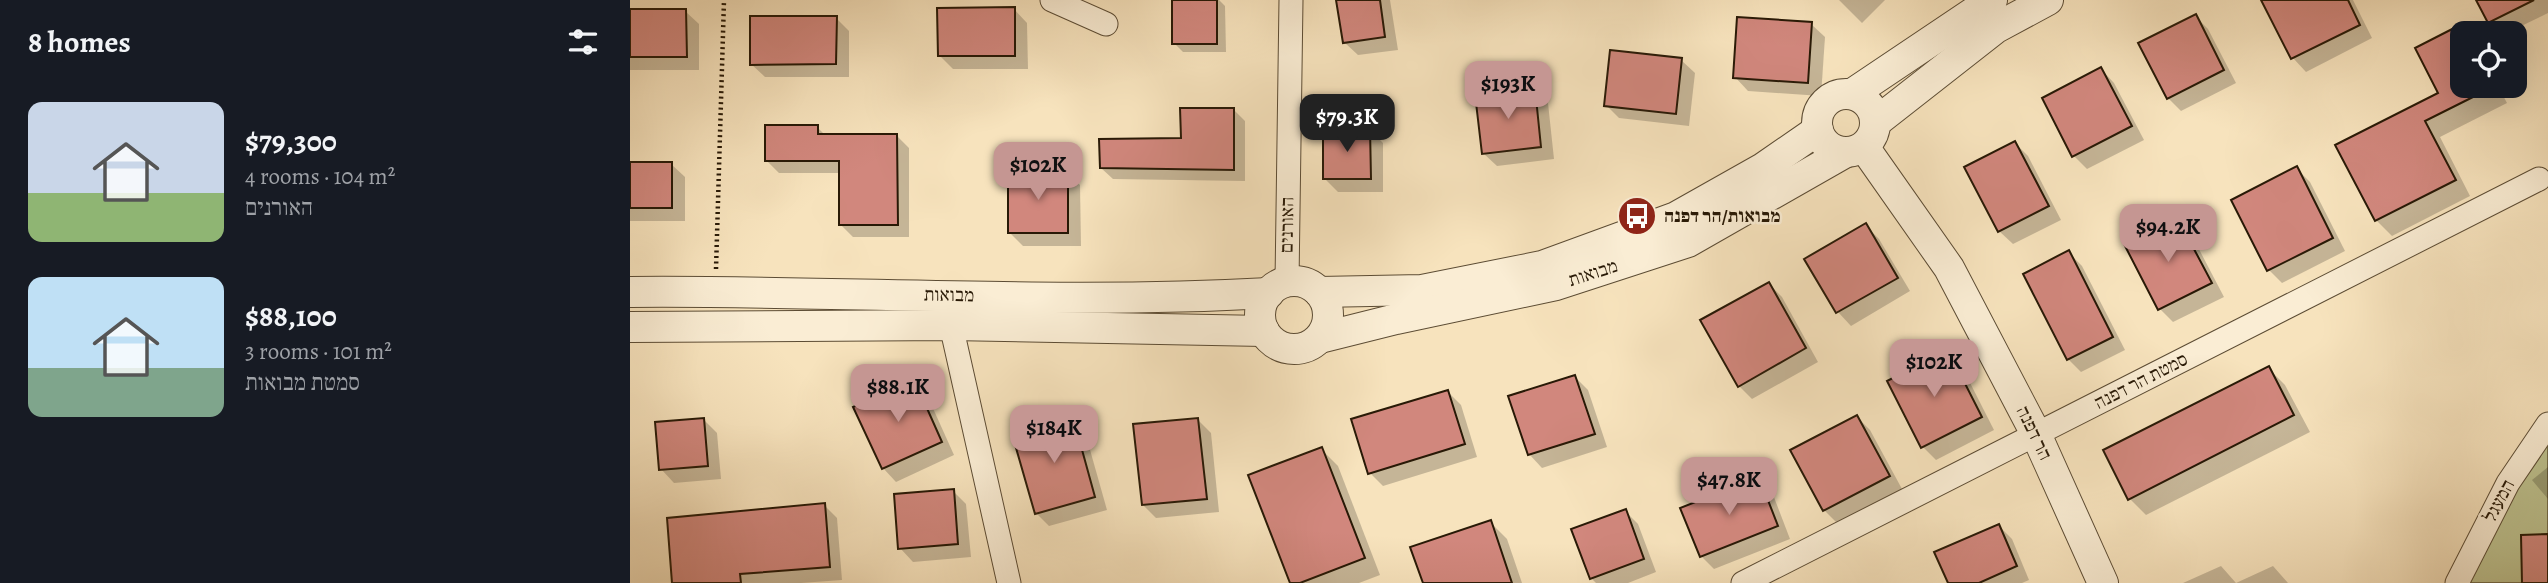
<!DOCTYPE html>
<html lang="en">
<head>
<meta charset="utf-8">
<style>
	body { margin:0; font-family:Alegreya,"Frank Ruhl Libre",serif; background:#20242c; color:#f1f3f6; height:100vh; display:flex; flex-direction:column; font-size:26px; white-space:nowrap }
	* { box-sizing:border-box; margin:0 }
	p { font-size:23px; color:#9ea1a6 }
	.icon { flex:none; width:38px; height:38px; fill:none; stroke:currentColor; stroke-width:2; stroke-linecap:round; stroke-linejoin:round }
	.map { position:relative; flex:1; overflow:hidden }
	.drawer { display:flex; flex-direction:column; background:#171b24; width:630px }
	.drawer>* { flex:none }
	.buttons { position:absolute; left:1820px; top:21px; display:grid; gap:14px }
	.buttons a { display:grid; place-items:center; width:77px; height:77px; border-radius:14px; background:#171b24; box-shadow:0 7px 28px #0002; font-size:35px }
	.price { position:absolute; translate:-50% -60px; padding:0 16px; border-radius:14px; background:#c59692; color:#111; font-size:23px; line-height:46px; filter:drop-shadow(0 2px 4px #0008) }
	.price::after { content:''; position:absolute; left:50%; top:42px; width:21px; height:16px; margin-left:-10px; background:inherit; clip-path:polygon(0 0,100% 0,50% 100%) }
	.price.selected { background:#222; color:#fff }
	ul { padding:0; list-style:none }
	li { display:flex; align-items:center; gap:21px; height:175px; padding:0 28px }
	li span { display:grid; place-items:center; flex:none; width:196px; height:140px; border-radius:14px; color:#555 }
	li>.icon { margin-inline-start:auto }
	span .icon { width:84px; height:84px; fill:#fffc; stroke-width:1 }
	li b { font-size:30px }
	h2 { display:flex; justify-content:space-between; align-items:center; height:84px; padding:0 28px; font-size:30px }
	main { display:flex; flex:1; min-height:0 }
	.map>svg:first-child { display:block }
</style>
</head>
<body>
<main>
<section class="drawer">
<h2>8 homes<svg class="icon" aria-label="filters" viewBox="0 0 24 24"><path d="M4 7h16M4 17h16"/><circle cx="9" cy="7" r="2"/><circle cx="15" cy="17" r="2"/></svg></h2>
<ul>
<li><span style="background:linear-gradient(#c9d6e8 65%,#8fb573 0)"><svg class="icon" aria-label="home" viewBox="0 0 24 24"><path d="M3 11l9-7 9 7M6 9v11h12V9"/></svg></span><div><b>$79,300</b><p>4 rooms · 104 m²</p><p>האורנים</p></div></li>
<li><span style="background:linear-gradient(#bfe0f5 65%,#7fa58c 0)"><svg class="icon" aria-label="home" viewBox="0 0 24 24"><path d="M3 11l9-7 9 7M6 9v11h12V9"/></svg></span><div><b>$88,100</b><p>3 rooms · 101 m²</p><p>סמטת מבואות</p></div></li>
</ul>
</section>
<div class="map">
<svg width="1918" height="583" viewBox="0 0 1918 583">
	<rect width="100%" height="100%" fill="#f7e3bd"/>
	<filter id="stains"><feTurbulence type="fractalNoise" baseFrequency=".00286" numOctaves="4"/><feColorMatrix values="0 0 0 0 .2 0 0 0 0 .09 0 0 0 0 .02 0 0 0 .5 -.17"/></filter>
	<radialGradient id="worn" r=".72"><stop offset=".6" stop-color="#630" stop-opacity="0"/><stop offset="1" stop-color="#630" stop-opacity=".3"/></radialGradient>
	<path fill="#bec390" stroke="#736e4b" stroke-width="2" d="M1918,424V583H1827Z"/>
	<g fill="#0003">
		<path d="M543,0H589L595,6L596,52H553L544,43Z"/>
		<path d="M708,0H760L768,50L728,55L714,42Z"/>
		<path d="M1209,0H1255L1232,23Z"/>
		<path d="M1633,0H1723L1742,38L1676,72L1663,58Z"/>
		<path d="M1848,0H1918V13L1877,33H1871L1860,22Z"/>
		<path d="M384,9L397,23L398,69H323L309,55Z"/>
		<path d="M0,11H55L69,24V70H0Z"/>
		<path d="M1565,16L1578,29L1606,83L1551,111L1538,98Z"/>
		<path d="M206,18L219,31V77H135L121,64Z"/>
		<path d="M1181,24L1195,37L1191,96L1118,91L1105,77Z"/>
		<path d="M1830,27L1836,33H1832V86H1868L1877,103L1810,137L1840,196L1762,236L1746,220L1708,146L1810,94Z"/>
		<path d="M1051,60L1065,73L1059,126L989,118L976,105Z"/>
		<path d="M1471,69L1484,83L1514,140L1457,169L1444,156Z"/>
		<path d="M904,90L918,103L924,159L867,166L853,153Z"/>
		<path d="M603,109L615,121V181L483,179L471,168L552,140Z"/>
		<path d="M187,127L196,136H267L279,148V237H223L211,225V173H149L137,161Z"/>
		<path d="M740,130L753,143V192H708L695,179Z"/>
		<path d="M1385,143L1398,156L1431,220L1383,244L1369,231Z"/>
		<path d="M0,164H41L55,177V221H0Z"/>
		<path d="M1667,169L1680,182L1715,251L1652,283L1639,270Z"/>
		<path d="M437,172L450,185L451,246H393L380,233Z"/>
		<path d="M1547,219L1560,232L1594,297L1543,322L1530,309Z"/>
		<path d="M1235,225L1249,239L1280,291L1221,326L1208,312L1177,260Z"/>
		<path d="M1439,253L1452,266L1495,350L1451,372L1438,359Z"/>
		<path d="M1139,284L1152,297L1188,362L1122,399L1109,386Z"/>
		<path d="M1318,352L1331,365L1364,430L1306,460L1293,447Z"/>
		<path d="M1638,368L1655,385L1680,432L1516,515L1500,499Z"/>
		<path d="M945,377L958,390L977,447L912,468L899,454Z"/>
		<path d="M283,381L297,395L324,455L266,482L253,468Z"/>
		<path d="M818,392L831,405L847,457L753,486L740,473Z"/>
		<path d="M1227,417L1240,430L1272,489L1208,524L1194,510L1163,451Z"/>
		<path d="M442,419L455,432L477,510L419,526L406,513Z"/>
		<path d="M74,420L87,433L91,479L44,483L31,469Z"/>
		<path d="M568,420L581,433L589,512L526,518L513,505Z"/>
		<path d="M691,449L708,466L750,575L729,583H662Z"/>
		<path d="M1918,467V499L1902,480Z"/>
		<path d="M1129,479L1142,492L1160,539L1084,569L1071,556Z"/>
		<path d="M323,491L336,504L341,557L283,562L270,548Z"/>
		<path d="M194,505L207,518L212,580L171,583H44Z"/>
		<path d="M995,511L1008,524L1026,572L998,583H966L961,578Z"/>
		<path d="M860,522L877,539L892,583H795Z"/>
		<path d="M1369,526L1382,539L1399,580L1392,583H1320Z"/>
		<path d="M1591,566L1606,583L1643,566L1658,583H1553Z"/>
	</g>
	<g fill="#d1877d" stroke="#281906" stroke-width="2">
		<rect x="542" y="0" width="45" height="44"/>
		<path d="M706,0H750L755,37L713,43Z"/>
		<path d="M1631,0H1718L1730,25L1661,59Z"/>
		<path d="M1846,0H1904L1858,23Z"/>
		<path d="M385,7V56H308L307,8Z"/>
		<path d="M0,9H56L57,57H0Z"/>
		<path d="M1566,14L1594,70L1537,99L1508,43Z"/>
		<path d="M120,16H207L206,64L120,65Z"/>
		<path d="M1107,17L1182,22L1178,83L1103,78Z"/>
		<path d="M1832,24V86H1865L1795,121L1826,180L1745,221L1705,145L1808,93L1785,48Z"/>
		<path d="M980,50L1052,58L1046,114L974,106Z"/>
		<path d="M1471,67L1502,126L1442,157L1412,98Z"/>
		<path d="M905,88L911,147L852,154L845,94Z"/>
		<path d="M550,108H604V170L470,168L469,139L551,138Z"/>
		<path d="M135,125H188V134H267L268,225H209V161H135Z"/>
		<path d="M693,128H740L741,179H693Z"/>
		<path d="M1385,141L1419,206L1368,232L1334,167Z"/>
		<rect x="0" y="162" width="42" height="46"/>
		<path d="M1667,166L1703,238L1637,271L1601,200Z"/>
		<rect x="378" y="170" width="60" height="63"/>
		<path d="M1547,217L1582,283L1528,310L1494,244Z"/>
		<path d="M1236,223L1268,278L1206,313L1174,259Z"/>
		<path d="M1439,250L1483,337L1437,360L1393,274Z"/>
		<path d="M1139,282L1176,348L1108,387L1070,320Z"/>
		<path d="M1318,350L1352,417L1291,448L1257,381Z"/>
		<path d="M1639,366L1664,415L1498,500L1473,450Z"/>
		<path d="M945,375L965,434L898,455L878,396Z"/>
		<path d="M284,379L312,442L252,469L223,407Z"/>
		<path d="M818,390L835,444L738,474L721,419Z"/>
		<path d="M1227,415L1260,476L1193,511L1160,450Z"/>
		<path d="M443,417L465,497L405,514L382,434Z"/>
		<path d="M74,418L78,466L29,470L25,422Z"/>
		<path d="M568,418L577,499L512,505L503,424Z"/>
		<path d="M692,447L735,558L670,583H660L618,475Z"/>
		<path d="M1129,477L1148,526L1070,557L1050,508Z"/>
		<path d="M324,489L328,544L268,549L264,494Z"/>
		<path d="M195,503L200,567L110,574L111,583H42L37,518Z"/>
		<path d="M996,509L1014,559L960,579L941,529Z"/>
		<path d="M861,520L882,583H793L780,547Z"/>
		<path d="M1369,524L1387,566L1349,583H1318L1304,552Z"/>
		<path d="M1918,534V583H1892L1891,535Z"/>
	</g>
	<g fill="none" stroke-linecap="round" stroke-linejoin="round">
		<defs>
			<g id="minor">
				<path d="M422,0L476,24"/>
				<path d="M657,282L661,0"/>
				<path d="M321,325L379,583"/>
				<path d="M1113,583L1909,179"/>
				<path d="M1827,583L1878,483L1918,424"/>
			</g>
			<g id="tertiary">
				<circle cx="1216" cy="123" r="29"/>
				<path d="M1222,94L1362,0"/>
				<path d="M1246,122L1366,28L1418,0"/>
				<path d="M1234,147L1319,268L1406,434L1473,583"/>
				<circle cx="664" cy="315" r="34"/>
				<path d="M0,292C213,290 426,305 639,293"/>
				<path d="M689,292L792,290L912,266L1046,217L1133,168L1188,130"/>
				<path d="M0,327L321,325L634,331"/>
				<path d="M690,338L766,319L926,285L1058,242L1216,152"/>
			</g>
		</defs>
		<use href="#minor" stroke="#5c4c34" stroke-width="25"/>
		<use href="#tertiary" stroke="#5c4c34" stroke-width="32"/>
		<path stroke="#281906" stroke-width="4.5" stroke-dasharray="2 3.5" stroke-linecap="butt" d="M86,269L94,0"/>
		<use href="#minor" stroke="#faedd4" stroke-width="23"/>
		<use href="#tertiary" stroke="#faedd4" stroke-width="30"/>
	</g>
	<defs>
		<symbol id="bus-disc" viewBox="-11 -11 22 22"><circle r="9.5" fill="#8f2418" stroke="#faedd4"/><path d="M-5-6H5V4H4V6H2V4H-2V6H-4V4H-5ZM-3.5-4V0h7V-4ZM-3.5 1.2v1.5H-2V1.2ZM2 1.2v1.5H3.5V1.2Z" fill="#fff"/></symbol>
	</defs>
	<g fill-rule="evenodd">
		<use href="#bus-disc" x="985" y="194" width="44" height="44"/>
	</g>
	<g text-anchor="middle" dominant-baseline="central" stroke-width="5" stroke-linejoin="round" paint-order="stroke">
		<g font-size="19" font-weight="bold" fill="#281906" stroke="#faedd4" text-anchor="start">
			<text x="1034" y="216">מבואות/הר דפנה</text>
		</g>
		<g font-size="19" fill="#281906" stroke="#faedd4">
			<text transform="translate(657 225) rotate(-89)">האורנים</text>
			<text transform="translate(963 273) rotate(-18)">מבואות</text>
			<text transform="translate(319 295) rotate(1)">מבואות</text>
			<text transform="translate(1511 381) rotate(-27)">סמטת הר דפנה</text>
			<text transform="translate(1404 433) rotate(64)">הר דפנה</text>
			<text transform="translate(1869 501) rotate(-62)">המעגל</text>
		</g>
	</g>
	<rect width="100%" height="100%" filter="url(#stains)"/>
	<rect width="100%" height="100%" fill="url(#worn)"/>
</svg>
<div class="buttons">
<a><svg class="icon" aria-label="locate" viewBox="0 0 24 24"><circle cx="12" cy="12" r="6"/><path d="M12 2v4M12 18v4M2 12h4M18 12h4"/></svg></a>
</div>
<b class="price" style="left:878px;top:121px">$193K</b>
<b class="price selected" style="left:717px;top:154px">$79.3K</b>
<b class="price" style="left:408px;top:202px">$102K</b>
<b class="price" style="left:1538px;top:264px">$94.2K</b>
<b class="price" style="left:1304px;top:399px">$102K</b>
<b class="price" style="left:268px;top:424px">$88.1K</b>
<b class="price" style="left:424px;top:465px">$184K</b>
<b class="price" style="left:1099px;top:517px">$47.8K</b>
</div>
</main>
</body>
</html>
